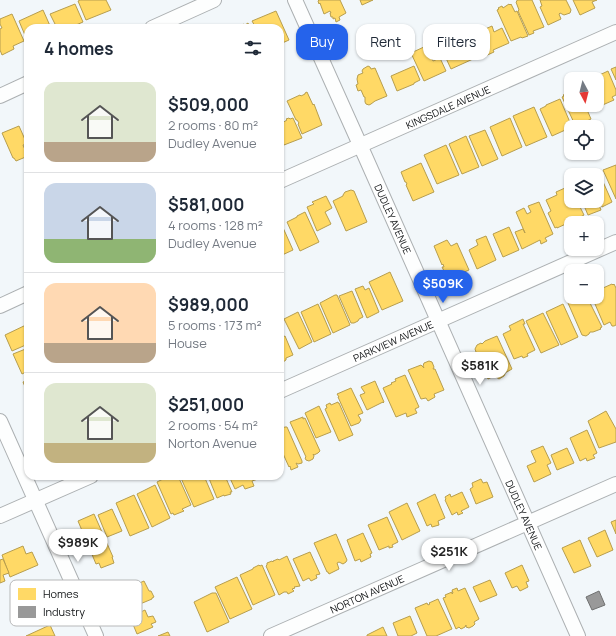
<!DOCTYPE html>
<html lang="en">
<head>
<meta charset="utf-8">
<style>
	body { margin:0; font-family:Manrope,sans-serif; background:#f6f6f7; color:#1f2937; height:100vh; display:flex; flex-direction:column; font-size:15px; white-space:nowrap }
	* { box-sizing:border-box; margin:0 }
	p { font-size:13px; color:#747a83 }
	.icon { flex:none; width:22px; height:22px; fill:none; stroke:currentColor; stroke-width:2; stroke-linecap:round; stroke-linejoin:round }
	.map { position:relative; flex:1; overflow:hidden }
	.sheet { position:absolute; left:24px; top:24px; width:260px; height:456px; display:flex; flex-direction:column; background:#fff; border-radius:12px; box-shadow:0 1px 3px #0004 }
	.sheet>* { flex:none }
	.guide { position:absolute; left:296px; top:24px; width:260px; height:36px; display:flex; gap:8px }
	.needle { width:26px; rotate:173deg }
	.fabs { position:absolute; left:564px; top:72px; display:grid; gap:8px }
	.fabs a { display:grid; place-items:center; width:40px; height:40px; border-radius:8px; background:#fff; box-shadow:0 1px 3px #0004; font-size:20px }
	.price { position:absolute; translate:-50% -34px; padding:0 9px; border-radius:14px; background:#fff; color:#222; font-size:13px; line-height:26px; filter:drop-shadow(0 1px 2px #0008) }
	.price::after { content:''; position:absolute; left:50%; top:24px; width:12px; height:9px; margin-left:-6px; background:inherit; clip-path:polygon(0 0,100% 0,50% 100%) }
	.price.on { background:#2563eb; color:#fff }
	ul { padding:0; list-style:none }
	li { display:flex; align-items:center; gap:12px; height:100px; padding:0 20px }
	li+li { border-top:1px solid #e0e1e3 }
	li span { display:grid; place-items:center; flex:none; width:112px; height:80px; border-radius:12px; color:#555 }
	li>.icon { margin-inline-start:auto }
	span .icon { width:48px; height:48px; fill:#fffc; stroke-width:1 }
	li b { font-size:17px }
	h2 { display:flex; justify-content:space-between; align-items:center; height:48px; padding:0 20px; font-size:17px }
	.pill { padding:0 14px; border-radius:12px; background:#fff; box-shadow:0 1px 3px #0004; font-size:14px; line-height:36px }
	.pill.on { background:#2563eb; color:#fff }
	.map>svg:first-child { display:block }
</style>
</head>
<body>
<div class="map">
<svg width="616" height="636" viewBox="0 0 616 636">
	<rect width="100%" height="100%" fill="#f2f7fa"/>
	<g fill="#ffd966" stroke="#b79e4e">
		<path d="M79,0H106L111,10L86,20L78,1H79Z"/>
		<path d="M319,0H340L346,13L339,17L340,20L336,22L335,18L333,19V17H331L330,13H331L330,11L324,14L320,3L319,4L318,1Z"/>
		<path d="M360,0H373L362,5Z"/>
		<path d="M517,0H532L544,27L533,31L534,33L529,35L518,11L519,10L516,2L517,1Z"/>
		<path d="M540,0H566L571,10L570,13L564,15L560,13L559,14L561,19L548,25L540,7L542,6Z"/>
		<path d="M573,0H597L592,2L595,8L580,15Z"/>
		<path d="M75,4L83,22L69,28H57L50,14Z"/>
		<path d="M509,4L510,5L511,4L515,12L517,11L528,36L522,38L521,37L511,41L497,10L499,9L498,8L502,6L503,8Z"/>
		<path d="M43,10L51,28H28V39L27,40L19,21Z"/>
		<path d="M276,11L289,40L280,44V28H256L252,21Z"/>
		<path d="M12,14L24,41L13,46L14,49L2,55L0,50V29L2,28L0,24V19Z"/>
		<path d="M248,23L250,28H237L244,24L245,25Z"/>
		<path d="M492,26L494,32L502,28L509,43L493,50L494,52L483,57L479,48L472,52L470,47L472,46L468,38L471,37L475,45L477,44L474,38L485,33L483,30Z"/>
		<path d="M454,34L460,48L467,46L473,59L451,69L438,41Z"/>
		<path d="M426,46L433,61L440,58L446,71L424,81L411,53Z"/>
		<path d="M368,66L370,67L371,69L375,68L387,96L375,101L371,104L369,105L366,104L365,102V97H364L361,90L358,91L356,85L358,84L357,79L358,75L363,73L362,71L363,69Z"/>
		<path d="M414,66L420,80L414,83V84L397,91L391,76Z"/>
		<path d="M616,67V80L611,69Z"/>
		<path d="M608,71L616,90V95L612,97L614,100L598,107L597,104V79H591Z"/>
		<path d="M307,92L313,105L314,104L322,125L302,134L298,124L299,123L297,120H296L287,101L300,95L301,96L305,94V93Z"/>
		<path d="M571,92V105H585L591,119L585,122L586,124L578,127L577,126L576,127L562,97L564,96L563,95Z"/>
		<path d="M560,99L572,127L552,136L540,109L546,106V105Z"/>
		<path d="M534,107L547,137L526,146L513,116Z"/>
		<path d="M289,118L290,119L293,118L302,138L284,145L280,137V122H281L282,123L287,120L286,119Z"/>
		<path d="M510,118L522,147L502,156L490,127Z"/>
		<path d="M19,126L27,144L23,145L26,152H28V156L16,161L14,158H13L2,133Z"/>
		<path d="M485,130L498,159L482,166L469,136Z"/>
		<path d="M466,136L479,167L462,174L449,144Z"/>
		<path d="M446,145L459,175L437,184L424,155Z"/>
		<path d="M421,163L434,192L413,201L406,185L407,184L406,182H405L401,172Z"/>
		<path d="M616,165V199L603,170Z"/>
		<path d="M600,175L612,202L602,207L601,204L599,205L601,210L588,215L582,201H597V176Z"/>
		<path d="M565,188L566,191L571,188V201H577L584,215L575,220L576,221L568,224V223L557,228V227L555,228L548,213L551,211L546,200L557,195L556,192Z"/>
		<path d="M351,190L354,191L367,222L346,231L333,201L343,196V195L345,192Z"/>
		<path d="M326,196L332,208L325,212L331,224L317,231L307,207L314,204L312,202Z"/>
		<path d="M539,202L553,234L545,238L547,241L541,244L540,240L522,249L515,232L523,229L525,233L516,212L524,208L527,214L531,212L528,206Z"/>
		<path d="M305,212L319,242L300,251L287,222L297,217V216Z"/>
		<path d="M280,221L293,250L280,256Z"/>
		<path d="M509,227L519,250L503,257L493,234Z"/>
		<path d="M486,236L496,260L477,269L469,250L478,245L476,240Z"/>
		<path d="M447,240L451,246L457,243L469,270L448,279L442,267H444L443,264L442,265L434,246Z"/>
		<path d="M390,272L403,301L382,310L369,282Z"/>
		<path d="M612,284L613,285L614,284L616,288V325L614,326H612L610,322L604,325L592,297H597V290L600,291L602,290L603,288Z"/>
		<path d="M363,286L365,290L369,288L379,312L367,318L355,289Z"/>
		<path d="M352,291L363,317L359,319L358,321L354,323H351L339,296Z"/>
		<path d="M335,295H337L350,325L333,333L320,303Z"/>
		<path d="M582,297H587L602,327L600,328L601,329L593,332H590L589,334L586,336L582,335L568,303Z"/>
		<path d="M318,304L331,334L314,342L301,312Z"/>
		<path d="M563,304L578,337L561,345L546,312Z"/>
		<path d="M298,312L312,342L299,349L284,319Z"/>
		<path d="M543,313L559,345L541,353L526,321Z"/>
		<path d="M523,319L525,324H523L535,350L527,354L528,356L523,358L522,356L514,359L503,334L511,330L509,326Z"/>
		<path d="M28,324V344L12,351L5,335Z"/>
		<path d="M285,336L293,355L286,358V360L283,362L280,361V338Z"/>
		<path d="M497,336L512,369L505,373V374L504,376L499,379L496,377V375L488,379L476,352L475,349L477,345L481,343L482,344L485,341Z"/>
		<path d="M28,348V371L22,374L13,354Z"/>
		<path d="M429,361L432,362L434,367L433,369H435L444,390L434,394L435,397L428,401L426,398L421,399L408,370L421,365L424,368L423,366L424,363Z"/>
		<path d="M405,375L419,407L415,409L417,413L407,417L406,413L396,417L383,388L392,384L391,383L396,381L395,379Z"/>
		<path d="M28,380V394L23,382Z"/>
		<path d="M375,381L384,402L383,403V402L367,410L360,395L365,393L361,387Z"/>
		<path d="M351,388L363,413L358,415L361,420L359,423L351,426L338,397H339L337,394Z"/>
		<path d="M338,402V403H339L353,435L339,441L325,409L327,408L326,405L330,403L331,405Z"/>
		<path d="M319,406L331,432L316,438L305,413Z"/>
		<path d="M606,411L616,429V442L599,448L588,421Z"/>
		<path d="M303,417V419L305,418L320,451L318,453L314,455L313,454L314,456L313,459L309,461L306,460L305,458L306,457L290,422Z"/>
		<path d="M285,427H287L302,461V463L298,464L296,463L298,467L291,470L290,466L289,467L280,447V429Z"/>
		<path d="M587,430L597,453L593,455L595,458L587,461L586,458L580,461L570,438Z"/>
		<path d="M543,446L551,463L547,465L551,474L534,482L527,466L536,462L531,451Z"/>
		<path d="M567,448L574,463L557,470L551,455Z"/>
		<path d="M169,476H178L191,505L182,509L184,511L174,515L173,513L171,514L157,482Z"/>
		<path d="M180,476H204L214,499L194,507Z"/>
		<path d="M208,476H225L232,492H230L231,494L224,496V495L217,498Z"/>
		<path d="M229,476H257L258,479L252,481L254,486L245,489L243,485L235,489Z"/>
		<path d="M481,479L483,483L487,482L493,497L476,504L470,489L473,487L472,483Z"/>
		<path d="M155,485L170,518L152,527L137,494Z"/>
		<path d="M462,492L469,507L461,511L463,513L458,515L457,512L452,515L445,500L446,499L445,497L450,494L451,497Z"/>
		<path d="M435,494L445,518L438,521L439,525L432,527L431,524L427,526L417,503Z"/>
		<path d="M134,495L149,528L130,536L116,503Z"/>
		<path d="M407,503L420,531L402,540L389,512Z"/>
		<path d="M112,509L122,531L107,537L98,515Z"/>
		<path d="M94,514L113,557H112L114,563L101,568L99,563L96,564L78,521Z"/>
		<path d="M387,517L398,542L392,545L393,547L389,548V546L379,550L368,525Z"/>
		<path d="M616,520V534L611,522Z"/>
		<path d="M605,530L613,550L597,557L588,538Z"/>
		<path d="M363,533L372,553L370,554L371,557L361,562L360,559L355,561L347,540Z"/>
		<path d="M336,534L347,560L346,562L343,564L339,562L337,563L339,569L329,574L328,572H327L314,543Z"/>
		<path d="M580,540L591,566L574,573L562,548Z"/>
		<path d="M23,546L26,554L32,552L38,565L10,577L2,555Z"/>
		<path d="M310,552L320,574L316,575L317,578L311,581L309,578L303,581L293,559Z"/>
		<path d="M287,556L300,586L294,587L295,588L292,589L294,591L288,594L287,592H284L279,595L266,566L267,565V563L272,561L273,562V561L278,559L279,560Z"/>
		<path d="M3,559L9,573L3,575L5,581L0,583V560Z"/>
		<path d="M259,565L260,566L262,565L275,595L253,605L240,575L253,569V568Z"/>
		<path d="M522,565L529,581L526,582L528,587L520,591L517,586L512,588L505,573Z"/>
		<path d="M237,577L252,609L230,619L215,587Z"/>
		<path d="M490,580L497,595L480,602L473,587Z"/>
		<path d="M144,581L149,591H151L154,597L152,598V599L140,604L141,607L129,612L123,600H121L118,594L121,592V591Z"/>
		<path d="M457,588L458,591L465,588L479,619L474,622L475,624L473,626L469,628L466,627V625L465,627L461,629L459,627L456,629L443,598L446,597L445,595L452,592V594L453,593L452,590Z"/>
		<path d="M212,593H216L229,622L207,632L194,602Z"/>
		<path d="M438,599L452,629L436,636H427L415,608L427,603L428,605L430,604L429,603Z"/>
		<path d="M145,610L148,617L153,616L156,622L151,624L153,627L137,634L130,617Z"/>
		<path d="M410,616L417,633L411,636H398L393,623Z"/>
		<path d="M50,625L55,636H26Z"/>
		<path d="M383,627L387,636H367V635Z"/>
		<path d="M168,632L170,636H158Z"/>
	</g>
	<path fill="#999" stroke="#707171" d="M599,591L605,605L592,610L586,597Z"/>
	<g fill="none" stroke-linecap="round" stroke-linejoin="round">
		<defs>
			<g id="minor">
				<path d="M295,0L365,156L578,636"/>
				<path d="M152,28L214,0"/>
				<path d="M0,96L28,83"/>
				<path d="M280,181L616,32"/>
				<path d="M0,306L28,293"/>
				<path d="M280,391L616,242"/>
				<path d="M0,421L96,636"/>
				<path d="M0,516L91,476"/>
				<path d="M271,636L616,484"/>
			</g>
		</defs>
		<use href="#minor" stroke="#acb0b2" stroke-width="16"/>
		<use href="#minor" stroke="#fdfefe" stroke-width="14"/>
	</g>
	<g text-anchor="middle" dominant-baseline="central" stroke-width="4" stroke-linejoin="round" paint-order="stroke">
		<g font-size="10" fill="#101315" stroke="#fff">
			<text transform="translate(448 107) rotate(-24)">KINGSDALE AVENUE</text>
			<text transform="translate(393 219) rotate(66)">DUDLEY AVENUE</text>
			<text transform="translate(393 341) rotate(-24)">PARKVIEW AVENUE</text>
			<text transform="translate(524 515) rotate(66)">DUDLEY AVENUE</text>
			<text transform="translate(367 594) rotate(-24)">NORTON AVENUE</text>
		</g>
	</g>
	<rect x="10" y="580" width="132" height="46" rx="6" fill="#fff" stroke="#b7b8b9" stroke-width="1"/>
	<rect x="18" y="588" width="18" height="12" fill="#ffd966"/>
	<rect x="18" y="606" width="18" height="12" fill="#999"/>
	<g font-size="11" fill="#101315">
		<text x="43" y="598">Homes</text>
		<text x="43" y="616">Industry</text>
	</g>
</svg>
<div class="fabs">
<a><svg class="needle" viewBox="-14 -14 28 28"><path d="M0-13l5 13h-10z" fill="#e53935"/><path d="M0 13l5-13h-10z" fill="#747a83"/></svg></a>
<a><svg class="icon" aria-label="locate" viewBox="0 0 24 24"><circle cx="12" cy="12" r="6"/><path d="M12 2v4M12 18v4M2 12h4M18 12h4"/></svg></a>
<a><svg class="icon" aria-label="layers" viewBox="0 0 24 24"><path d="M12 4l9 5-9 5-9-5zM3 14l9 5 9-5"/></svg></a>
<a>+</a>
<a>−</a>
</div>
<b class="price on" style="left:443px;top:304px">$509K</b>
<b class="price" style="left:480px;top:386px">$581K</b>
<b class="price" style="left:78px;top:563px">$989K</b>
<b class="price" style="left:449px;top:572px">$251K</b>
<div class="guide">
<a class="pill on">Buy</a>
<a class="pill">Rent</a>
<a class="pill">Filters</a>
</div>
<section class="sheet">
<h2>4 homes<svg class="icon" aria-label="filters" viewBox="0 0 24 24"><path d="M4 7h16M4 17h16"/><circle cx="9" cy="7" r="2"/><circle cx="15" cy="17" r="2"/></svg></h2>
<ul>
<li><span style="background:linear-gradient(#dfe7d0 75%,#b9a48a 0)"><svg class="icon" aria-label="home" viewBox="0 0 24 24"><path d="M3 11l9-7 9 7M6 9v11h12V9"/></svg></span><div><b>$509,000</b><p>2 rooms · 80 m²</p><p>Dudley Avenue</p></div></li>
<li><span style="background:linear-gradient(#c9d6e8 70%,#8fb573 0)"><svg class="icon" aria-label="home" viewBox="0 0 24 24"><path d="M3 11l9-7 9 7M6 9v11h12V9"/></svg></span><div><b>$581,000</b><p>4 rooms · 128 m²</p><p>Dudley Avenue</p></div></li>
<li><span style="background:linear-gradient(#ffd9b3 75%,#b9a48a 0)"><svg class="icon" aria-label="home" viewBox="0 0 24 24"><path d="M3 11l9-7 9 7M6 9v11h12V9"/></svg></span><div><b>$989,000</b><p>5 rooms · 173 m²</p><p>House</p></div></li>
<li><span style="background:linear-gradient(#dfe7d0 75%,#c2b280 0)"><svg class="icon" aria-label="home" viewBox="0 0 24 24"><path d="M3 11l9-7 9 7M6 9v11h12V9"/></svg></span><div><b>$251,000</b><p>2 rooms · 54 m²</p><p>Norton Avenue</p></div></li>
</ul>
</section>
</div>
</body>
</html>
